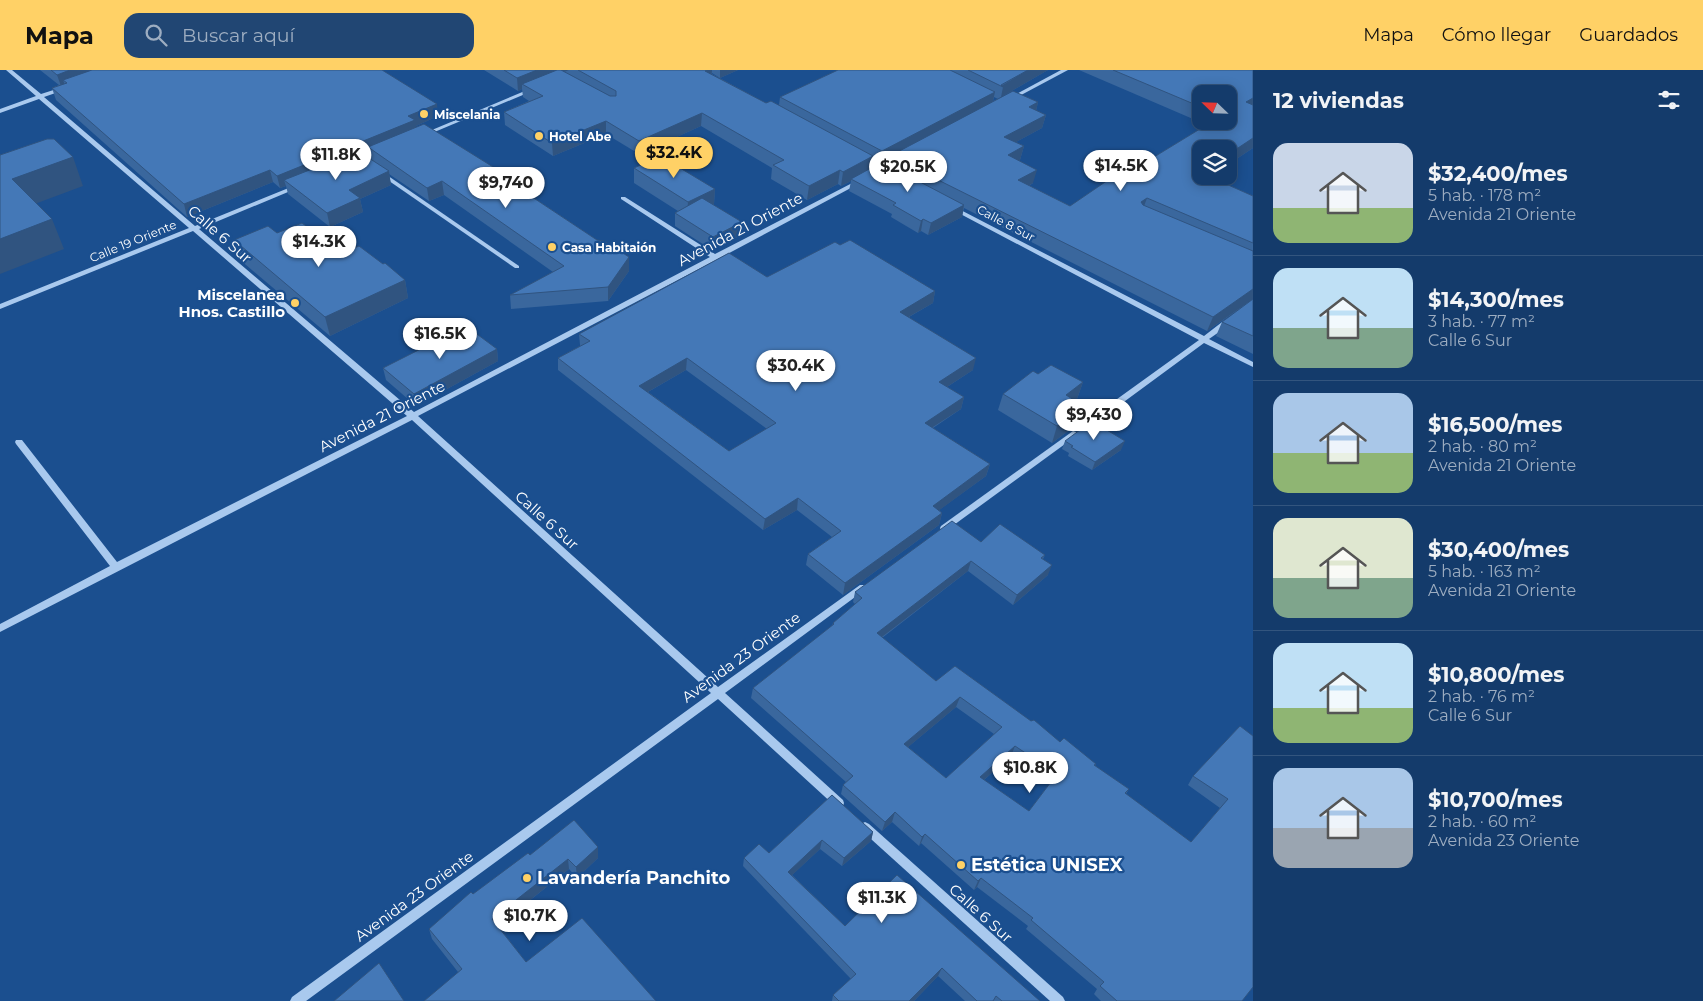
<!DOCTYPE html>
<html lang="es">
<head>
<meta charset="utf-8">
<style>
	body { margin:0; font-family:Montserrat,sans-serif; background:#214673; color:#f1f3f6; height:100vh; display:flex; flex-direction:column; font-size:19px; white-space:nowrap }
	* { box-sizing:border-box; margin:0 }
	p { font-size:16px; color:#9dadc1 }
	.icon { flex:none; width:28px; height:28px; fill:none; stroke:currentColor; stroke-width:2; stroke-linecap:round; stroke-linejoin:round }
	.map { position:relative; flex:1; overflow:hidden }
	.drawer { display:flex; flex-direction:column; background:#143b6b; width:450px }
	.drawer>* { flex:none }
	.needle { width:32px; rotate:293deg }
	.controls { position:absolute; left:1192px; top:15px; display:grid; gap:10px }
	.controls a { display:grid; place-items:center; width:45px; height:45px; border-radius:10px; background:#143b6b; box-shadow:0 2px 12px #0003,0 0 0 1px #33557e; font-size:25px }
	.price { position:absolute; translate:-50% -42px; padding:0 11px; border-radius:18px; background:#fff; color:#222; font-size:16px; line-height:32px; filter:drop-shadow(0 1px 2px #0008) }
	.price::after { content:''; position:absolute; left:50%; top:30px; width:15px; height:11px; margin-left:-8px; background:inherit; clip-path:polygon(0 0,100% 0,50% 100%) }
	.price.current { background:#ffd166; color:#111 }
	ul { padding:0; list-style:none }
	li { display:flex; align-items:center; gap:15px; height:125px; padding:0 20px }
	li+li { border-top:1px solid #33557e }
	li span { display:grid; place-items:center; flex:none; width:140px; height:100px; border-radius:15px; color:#555 }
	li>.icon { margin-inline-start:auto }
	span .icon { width:60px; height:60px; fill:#fffc; stroke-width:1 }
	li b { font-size:21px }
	h2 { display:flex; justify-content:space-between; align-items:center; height:60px; padding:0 20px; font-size:21px }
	header { display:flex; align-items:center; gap:30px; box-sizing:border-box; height:70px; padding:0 25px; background:#ffd166; color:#111 }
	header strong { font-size:24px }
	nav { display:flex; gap:28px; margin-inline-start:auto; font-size:18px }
	.search { width:350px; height:45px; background:#214673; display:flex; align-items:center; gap:12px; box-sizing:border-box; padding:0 18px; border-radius:15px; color:#9dadc1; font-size:19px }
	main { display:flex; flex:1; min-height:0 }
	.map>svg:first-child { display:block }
</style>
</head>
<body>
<header>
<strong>Mapa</strong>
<div class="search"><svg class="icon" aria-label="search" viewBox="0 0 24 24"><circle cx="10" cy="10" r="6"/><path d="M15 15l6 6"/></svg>Buscar aquí</div>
<nav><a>Mapa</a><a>Cómo llegar</a><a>Guardados</a></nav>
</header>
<main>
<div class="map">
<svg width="1253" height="931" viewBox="0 0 1253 931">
	<rect width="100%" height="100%" fill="#1b4f8f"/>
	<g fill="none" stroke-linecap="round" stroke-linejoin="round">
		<g fill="#a9c9ee" fill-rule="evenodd">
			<path d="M6,0H12L41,24L63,17H67V19L44,27L195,156L296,115H300V117L199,159L414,342L710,187L621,129V127H625L715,184L858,110H862V112L718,189L418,346L718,617L860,515H866L868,517L866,519L725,623L843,730L844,733L843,736L839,738L835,736L718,629L306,931H290L292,927L711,623L412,350L0,562V554L110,496L16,374L15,372L16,370H22L117,492L407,346L193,161L0,239V234L189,158L39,29L0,43V39L36,26Z"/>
			<path d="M1061,0H1068L1012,30L1007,29Z"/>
			<path d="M532,18L537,19L425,66L420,65Z"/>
			<path d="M381,101L519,196V198H515L379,104V102Z"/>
			<path d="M953,136L1204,266L1226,249H1232V253L1209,269L1253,292V297L1204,273L1087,359H1081L1080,357L1081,355L1199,270L951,139L950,138Z"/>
			<path d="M1073,361L1076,362L1077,364L1076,366L947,460H941L940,458L941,456Z"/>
			<path d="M865,752L869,754L1063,927L1065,931H1050L861,760L860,757L861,754Z"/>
		</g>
	</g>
	<g fill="#3a679d" fill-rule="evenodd">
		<path d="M40,0H382L438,46L416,56V57L506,105L507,110L597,170L629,187V201L608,231L511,239L510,225L553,202L444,125L429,131L389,104L391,115L360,129L363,142L330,157L288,124L286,116L280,118L273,112L187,147L56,30L52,18L59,15ZM368,82L370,88L363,84Z"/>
		<path d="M484,0H738L720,8L712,3V4L766,33L779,35L780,27L838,0H1048L1001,27L1038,32L1036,41L1046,45L1042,58L1016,72L1024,76L1020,90L1019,91L1033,113L1029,116L1070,136L1136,98L1207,55L1079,0H1253V78L1229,94V79H1201L1227,114H1226L1253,126V284L1216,266L1222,252L1247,234L1207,261L964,138L962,147L928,165L921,161L918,163L891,147L892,144L849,121L851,111L841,116L838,114L807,130L771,109L772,98L701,56L639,84L606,64L553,86L505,55L504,42L529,31L523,27L522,19L518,21ZM1201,24L1229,51H1201ZM994,27L998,29L993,31ZM890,90L889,96L884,93ZM873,91L878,94L871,98Z"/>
		<path d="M634,98L715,119L714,134L713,135L742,152L741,165L712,180L675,156V143L678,141L634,113Z"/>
		<path d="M277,163L342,183L383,194L405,210L408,228L330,266L239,189L234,170Z"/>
		<path d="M840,175L935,221L933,233L909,247L973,300L947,317L964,327L961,339L933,358L990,394L986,406L939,440L942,443L939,455L843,525L806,495L808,484L832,467L797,440L763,460L558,300V288L580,276V275L579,264L767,207ZM686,300L767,359L729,381L648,322Z"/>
		<path d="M497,279L498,291L416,336L386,310L383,298Z"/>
		<path d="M1038,304L1083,312L1077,329L1075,330L1085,337L1079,353L1052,373L998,340L1003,324Z"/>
		<path d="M1065,371L1121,380L1092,400L1068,386L1069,383L1062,379Z"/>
		<path d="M981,472L1045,485L1043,489L1048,505L1013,535L968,501L882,568L936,611L1060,672L1096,694L1095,696L1129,719L1126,724L1191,772L1220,738L1188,715L1193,706L1240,656L1242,931H1101L1094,924L1097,919L1026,859L1028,856L977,817L974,820L921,773L919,776L892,752L882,761L841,724L843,715L846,712L751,628L753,618L832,556L833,553L855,534L853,532L855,522ZM956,637L994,664L946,708L908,677ZM1011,686L1050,713L1029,741L984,710Z"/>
		<path d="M832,725L873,762L871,771L842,796L820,779L792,805L845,856L1040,931H965L938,906L914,931H832L833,925L851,909L743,796L744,788L769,783Z"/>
		<path d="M530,785L598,788L577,808L569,799L498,856L526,892L458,902L432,869L429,859L473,824Z"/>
	</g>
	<g fill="#305480">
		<path d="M70,0H108L63,10L65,15L61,16L57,5Z"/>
		<path d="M537,0H569L527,17L522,14V19L518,21L517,8Z"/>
		<path d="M707,0H712L711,11L705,1Z"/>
		<path d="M720,0H738L720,8Z"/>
		<path d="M1028,0H1048L1001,27L1003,17L1001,16Z"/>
		<path d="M995,22L992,35L890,86V90L880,95L882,81Z"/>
		<path d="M1253,28V38L1246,32Z"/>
		<path d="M1038,32L1035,46L1029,37Z"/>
		<path d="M437,34L438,46L416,56L417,62L368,77V82L290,114L284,110L286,116L280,118L277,106L408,46Z"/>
		<path d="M702,43L701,56L639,84V71Z"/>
		<path d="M1046,45L1042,58L1001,80L1004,67Z"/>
		<path d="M606,51V64L553,86L552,73Z"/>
		<path d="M1253,68V78L1229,94V84Z"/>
		<path d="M1024,76L1020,90L1005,99L1008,85Z"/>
		<path d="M873,86L871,100L851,109V111L841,116L843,102Z"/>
		<path d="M73,87L83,116L24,138L12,109Z"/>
		<path d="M270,100L273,112L187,147L184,134Z"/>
		<path d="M840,100L838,114L807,130L809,116Z"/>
		<path d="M1037,100L1033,113L1015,124L1018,110Z"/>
		<path d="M1232,100L1227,114L1212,124L1217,110L1223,106H1229V102Z"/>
		<path d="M389,101L391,115L360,129L363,142L330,157L327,143L349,120Z"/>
		<path d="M442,111L444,125L429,131L427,118Z"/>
		<path d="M715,119L714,134L687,147L688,132Z"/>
		<path d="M1147,128L1142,142L1141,132Z"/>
		<path d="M964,135L962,147L928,165L931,153Z"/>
		<path d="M52,149L64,179L0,204V169Z"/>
		<path d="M923,149L921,161L918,163L921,151Z"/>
		<path d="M742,152L741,165L712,180L713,167Z"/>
		<path d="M629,187V201L608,231V217Z"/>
		<path d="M405,210L408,228L330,266L325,247Z"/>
		<path d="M1253,219V229L1207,261L1213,247Z"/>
		<path d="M935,221L933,233L898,253L900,242Z"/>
		<path d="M497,279L498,291L416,336L414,324Z"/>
		<path d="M687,288L686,300L639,327V316Z"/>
		<path d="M976,288L973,300L936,324L939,312Z"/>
		<path d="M1083,312L1077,329L1061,341L1066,325Z"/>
		<path d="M964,327L961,339L922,364L925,353Z"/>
		<path d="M1085,337L1079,353L1052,373L1057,356Z"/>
		<path d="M1125,371L1121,380L1092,400L1095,392Z"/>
		<path d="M990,394L986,406L930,447L933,436Z"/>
		<path d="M798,428L797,440L763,460L765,449Z"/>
		<path d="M942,443L939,455L843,525L845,513Z"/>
		<path d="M971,491L968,501L874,573L877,563Z"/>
		<path d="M1052,495L1048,505L1013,535L1017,525Z"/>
		<path d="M960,627L956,637L901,683L904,674Z"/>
		<path d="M1015,676L1011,686L976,717L980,707Z"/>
		<path d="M895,742L892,752L882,761L885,752Z"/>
		<path d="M873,762L871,771L842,796L844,788Z"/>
		<path d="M925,764L921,773L919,776L922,767Z"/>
		<path d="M822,770L820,779L787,810L788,802Z"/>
		<path d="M598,777V788L577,808L576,797Z"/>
		<path d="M568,789L569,799L494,859L492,849Z"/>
		<path d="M981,808L977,817L974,820L978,811Z"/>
		<path d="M942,898L938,906L914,931H909Z"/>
	</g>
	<g fill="#4478b7" stroke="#305480" fill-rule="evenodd">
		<path d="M51,0H70L57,5Z"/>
		<path d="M92,0H382L437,34L408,46L415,50L277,106L270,100L184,134L52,18L67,13L63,10Z"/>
		<path d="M504,0H537L517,8Z"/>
		<path d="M557,0H561L610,26H616V21L578,0H707L705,1L766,33L771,31L873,86L843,102L840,100L809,116L773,95L784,90L702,43L639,71L606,51L552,73L504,42L543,26L522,14Z"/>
		<path d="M838,0H950L995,22L882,81L780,27Z"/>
		<path d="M968,0H1028L1001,15L1003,17Z"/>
		<path d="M1113,0H1253V28L1246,32L1253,35V68L1229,84V79H1201V106H1223L1217,110L1253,126V173L1147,128L1141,132L1143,135L1253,181V219L1213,247L890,86L1013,21L1038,32L1029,37L1046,45L1004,67L1024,76L1008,85L1037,100L1018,110L1070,136L1130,95L1136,98L1213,51H1229V24H1201V37Z"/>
		<path d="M424,54L506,105L502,107L597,170L604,171L629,187L608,217L510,225L564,196L442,111L427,118L368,77Z"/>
		<path d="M47,69H54L73,87L12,109L52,149L0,169V85Z"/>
		<path d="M358,81L389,101L349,120L360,128L327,143L284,110Z"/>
		<path d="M660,86L715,119L688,132L634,98Z"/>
		<path d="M882,92L964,135L931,153L923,149L921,151L893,135L896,133L851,109Z"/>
		<path d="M702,128L742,152L713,167L675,143Z"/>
		<path d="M302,153L342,183L359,176L383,194L385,193L405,210L325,247L234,170L268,156L277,163Z"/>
		<path d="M850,170L935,221L900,242L976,288L939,312L964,327L925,353L990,394L933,436L942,443L845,513L808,484L841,461L798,428L765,449L558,288L590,271L579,264L729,183L767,207L835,172L840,175ZM687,288L776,353L729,381L639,316Z"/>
		<path d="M1253,229V266L1222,252Z"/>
		<path d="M466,256L497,279L414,324L383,298Z"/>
		<path d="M1051,295L1083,312L1066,325L1085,337L1057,356L1003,324L1033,301L1038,304Z"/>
		<path d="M1092,351L1125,371L1095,392L1071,377L1073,376L1065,371Z"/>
		<path d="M952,451L981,472L1000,454L1045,485L1041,488L1052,495L1017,525L971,491L877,563L936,611L955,596L1031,651L1034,650L1060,672L1064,668L1096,694L1094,695L1129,719L1125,723L1191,772L1228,729L1193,706L1240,656L1253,666V917L1242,931H1117L1100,916L1104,912L1031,850L1033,848L981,808L978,811L925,764L922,767L895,742L885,752L843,715L853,706L753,618L834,554L833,553L862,528L855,522ZM960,627L1002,657L946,708L904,674ZM1015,676L1057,704L1029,741L980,707Z"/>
		<path d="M832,725L873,762L844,788L822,770L788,802L845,856L897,805L1040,931H1002L996,926L993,931H977L942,898L909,931H839L833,925L856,904L744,788L759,774L769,783Z"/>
		<path d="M574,750L598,777L576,797L568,789L492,849L526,892L582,848L656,931H424L462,899L429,859L471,822L473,824L528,783L530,785Z"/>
		<path d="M379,893L404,931H334Z"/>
	</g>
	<g fill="#ffd166" stroke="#1b4f8f" stroke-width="2">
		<circle cx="424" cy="44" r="5"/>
		<circle cx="539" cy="66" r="5"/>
		<circle cx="552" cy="177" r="5"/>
		<circle cx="295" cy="233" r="5"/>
		<circle cx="961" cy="795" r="5"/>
		<circle cx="527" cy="808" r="5"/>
	</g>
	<g text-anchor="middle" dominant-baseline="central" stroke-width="4.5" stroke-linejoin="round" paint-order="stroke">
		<g font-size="12" font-weight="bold" fill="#fff" stroke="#1b4f8f" text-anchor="start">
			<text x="434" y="44">Miscelania</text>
			<text x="549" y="66">Hotel Abe</text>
			<text x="562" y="177">Casa Habitaión</text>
		</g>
		<g font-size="12" fill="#fff" stroke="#1b4f8f">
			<text transform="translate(1006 153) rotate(28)">Calle 8 Sur</text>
			<text transform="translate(133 171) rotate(-22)">Calle 19 Oriente</text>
		</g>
		<g font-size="15" fill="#fff" stroke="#1b4f8f">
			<text transform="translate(740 159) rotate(-28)">Avenida 21 Oriente</text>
			<text transform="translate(220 164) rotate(41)">Calle 6 Sur</text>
			<text transform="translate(382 346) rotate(-27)">Avenida 21 Oriente</text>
			<text transform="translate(547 450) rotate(42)">Calle 6 Sur</text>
			<text transform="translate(741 587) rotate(-36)">Avenida 23 Oriente</text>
			<text transform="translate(414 826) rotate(-36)">Avenida 23 Oriente</text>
			<text transform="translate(981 843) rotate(42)">Calle 6 Sur</text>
		</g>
		<g font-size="15" font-weight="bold" fill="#fff" stroke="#1b4f8f" text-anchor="end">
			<text x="285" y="224">Miscelanea<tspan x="285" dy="17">Hnos. Castillo</tspan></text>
		</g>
		<g font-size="18" font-weight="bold" fill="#fff" stroke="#1b4f8f" text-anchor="start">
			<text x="971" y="795">Estética UNISEX</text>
			<text x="537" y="808">Lavandería Panchito</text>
		</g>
	</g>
</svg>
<div class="controls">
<a><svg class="needle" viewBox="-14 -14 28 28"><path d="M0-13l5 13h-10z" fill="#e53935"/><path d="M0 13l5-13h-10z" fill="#9dadc1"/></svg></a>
<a><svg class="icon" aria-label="layers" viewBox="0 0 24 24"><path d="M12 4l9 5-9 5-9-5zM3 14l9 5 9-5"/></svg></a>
</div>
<b class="price current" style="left:674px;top:109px">$32.4K</b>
<b class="price" style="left:336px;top:111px">$11.8K</b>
<b class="price" style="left:1121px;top:122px">$14.5K</b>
<b class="price" style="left:908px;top:123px">$20.5K</b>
<b class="price" style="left:506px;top:139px">$9,740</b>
<b class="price" style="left:319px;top:198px">$14.3K</b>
<b class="price" style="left:440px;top:290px">$16.5K</b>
<b class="price" style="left:796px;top:322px">$30.4K</b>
<b class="price" style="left:1094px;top:371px">$9,430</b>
<b class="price" style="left:1030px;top:724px">$10.8K</b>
<b class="price" style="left:882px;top:854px">$11.3K</b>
<b class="price" style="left:530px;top:872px">$10.7K</b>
</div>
<section class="drawer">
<h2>12 viviendas<svg class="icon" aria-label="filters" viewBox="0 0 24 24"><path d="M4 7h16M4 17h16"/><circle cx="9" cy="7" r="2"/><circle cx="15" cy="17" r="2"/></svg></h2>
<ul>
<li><span style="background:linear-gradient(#c9d6e8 65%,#8fb573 0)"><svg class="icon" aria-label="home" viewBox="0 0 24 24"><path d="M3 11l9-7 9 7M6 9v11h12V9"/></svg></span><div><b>$32,400/mes</b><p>5 hab. · 178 m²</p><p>Avenida 21 Oriente</p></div></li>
<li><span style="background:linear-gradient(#bfe0f5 60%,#7fa58c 0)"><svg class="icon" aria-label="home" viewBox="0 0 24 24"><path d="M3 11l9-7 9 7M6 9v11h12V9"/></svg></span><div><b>$14,300/mes</b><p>3 hab. · 77 m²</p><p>Calle 6 Sur</p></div></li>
<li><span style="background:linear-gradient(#a9c7e8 60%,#8fb573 0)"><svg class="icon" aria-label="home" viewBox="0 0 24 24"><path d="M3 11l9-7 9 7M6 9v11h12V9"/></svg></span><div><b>$16,500/mes</b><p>2 hab. · 80 m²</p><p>Avenida 21 Oriente</p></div></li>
<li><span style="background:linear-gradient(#dfe7d0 60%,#7fa58c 0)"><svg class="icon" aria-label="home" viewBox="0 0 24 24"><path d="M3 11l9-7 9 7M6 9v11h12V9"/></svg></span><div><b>$30,400/mes</b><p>5 hab. · 163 m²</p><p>Avenida 21 Oriente</p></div></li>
<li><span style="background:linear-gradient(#bfe0f5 65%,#8fb573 0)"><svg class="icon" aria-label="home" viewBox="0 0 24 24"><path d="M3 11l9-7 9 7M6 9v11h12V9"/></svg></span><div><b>$10,800/mes</b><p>2 hab. · 76 m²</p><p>Calle 6 Sur</p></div></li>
<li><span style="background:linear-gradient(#a9c7e8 60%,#9aa5b1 0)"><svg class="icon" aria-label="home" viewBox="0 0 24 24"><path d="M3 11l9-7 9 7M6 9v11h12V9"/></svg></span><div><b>$10,700/mes</b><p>2 hab. · 60 m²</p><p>Avenida 23 Oriente</p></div></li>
</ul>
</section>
</main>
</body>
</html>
